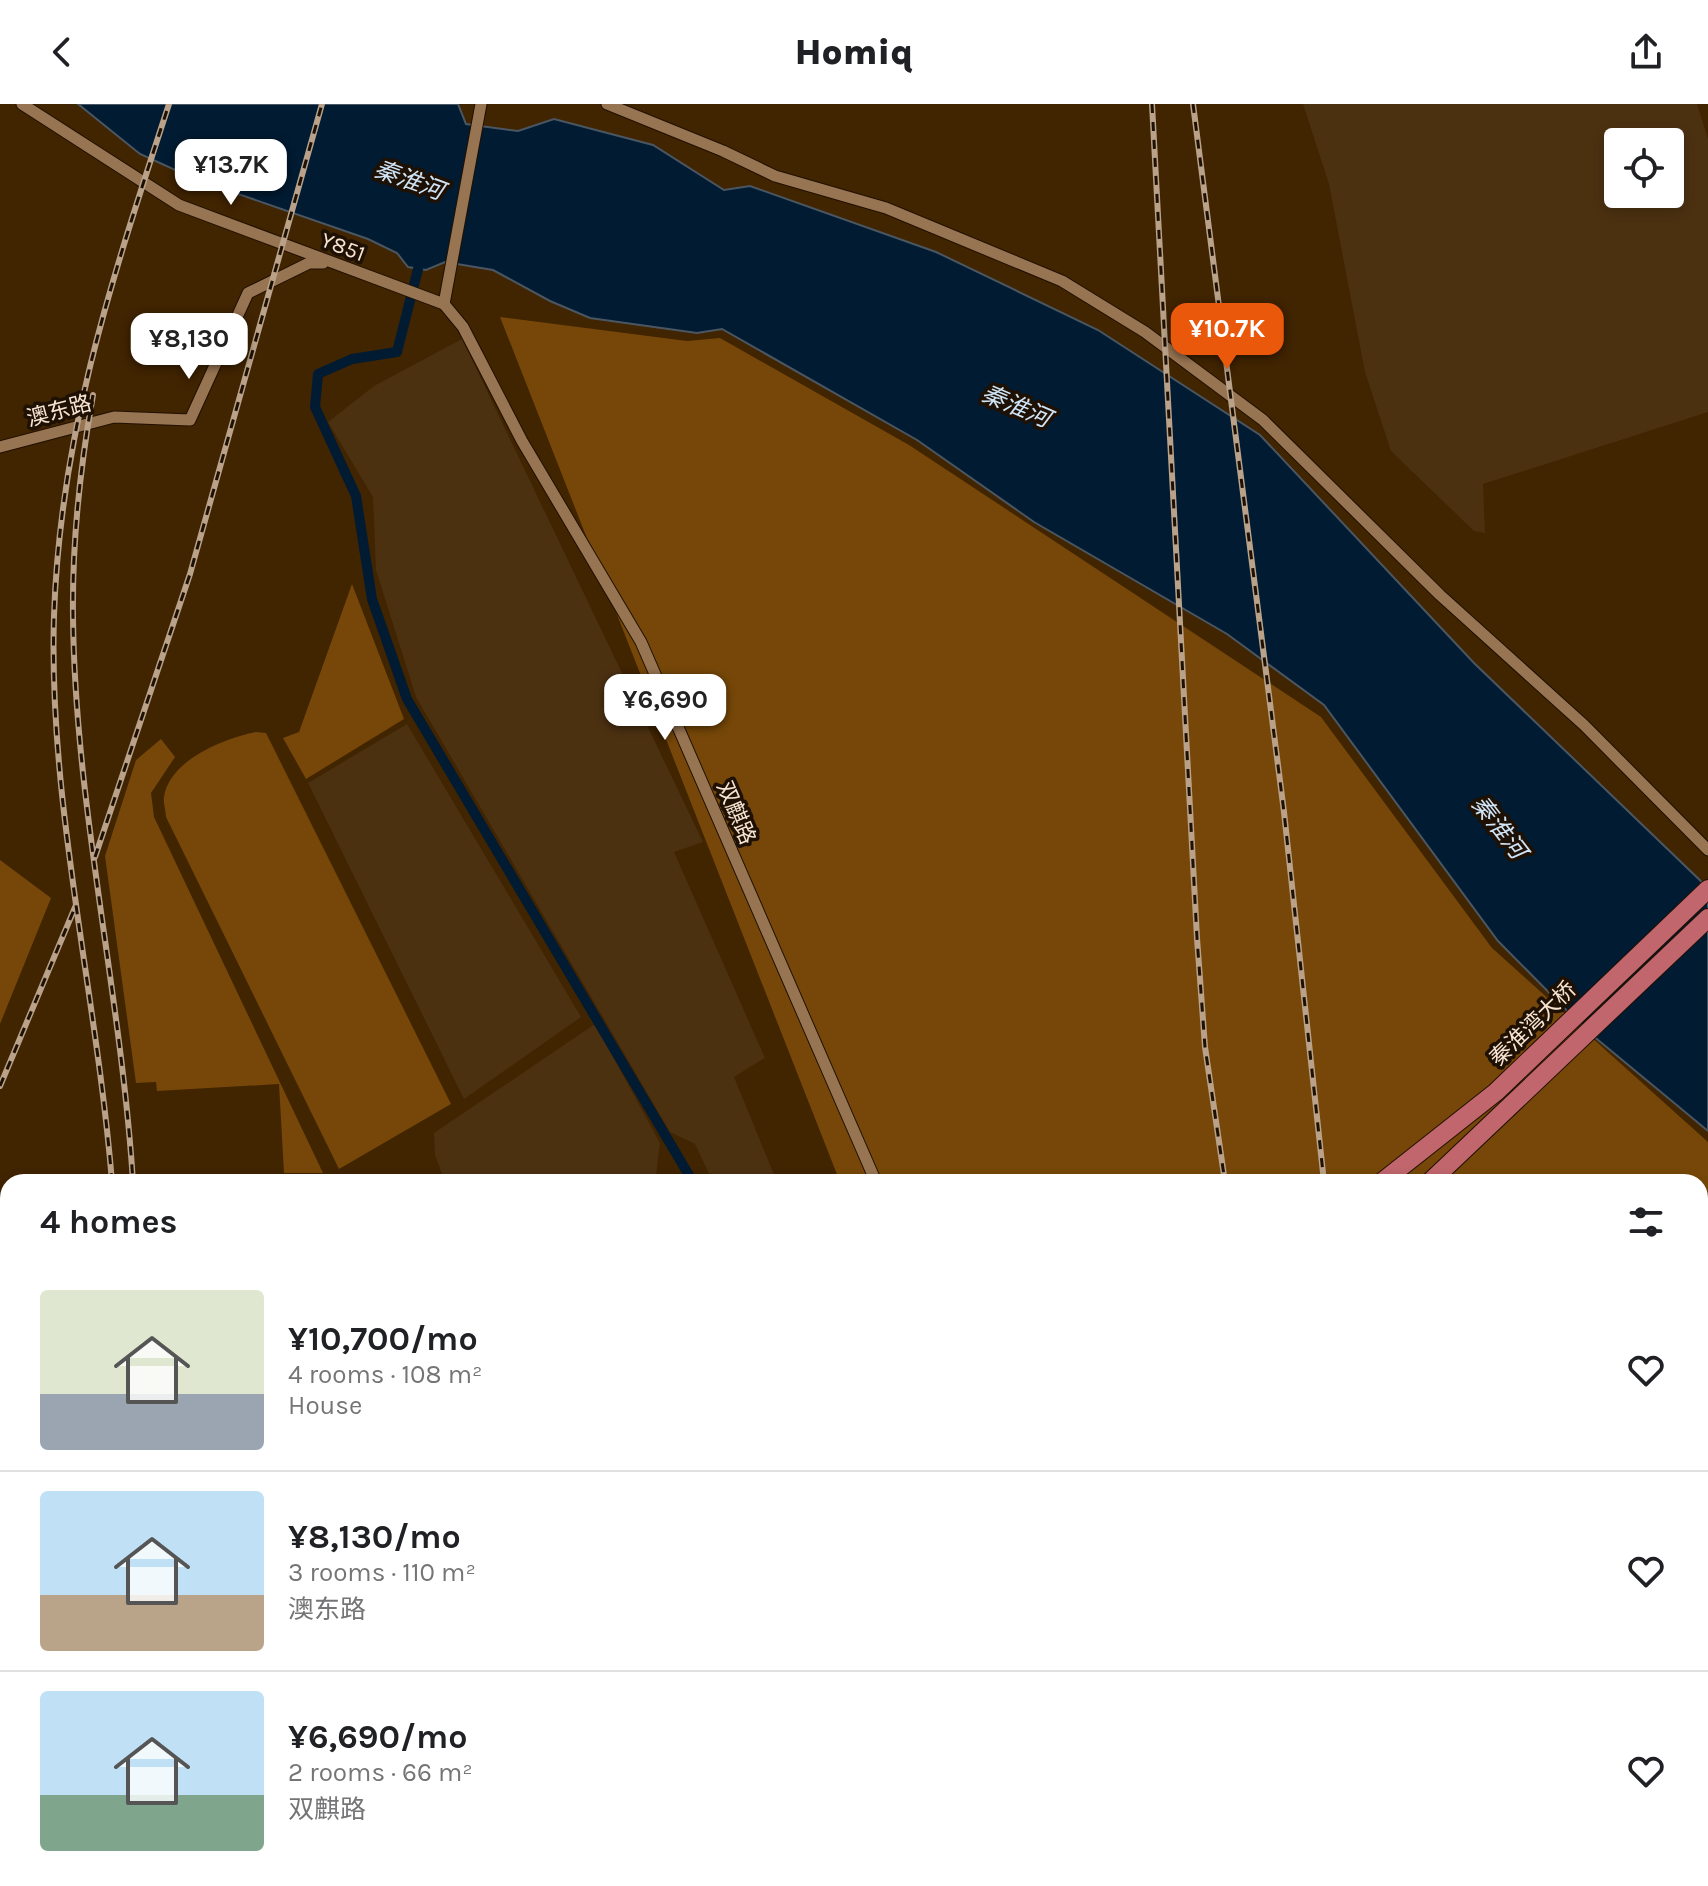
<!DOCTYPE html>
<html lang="en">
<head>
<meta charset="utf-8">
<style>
	body { margin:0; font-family:Karla,"Noto Sans SC",sans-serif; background:#f6f6f6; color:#202124; height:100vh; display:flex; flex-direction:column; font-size:30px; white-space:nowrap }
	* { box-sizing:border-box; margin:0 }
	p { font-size:26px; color:#757577 }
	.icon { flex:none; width:44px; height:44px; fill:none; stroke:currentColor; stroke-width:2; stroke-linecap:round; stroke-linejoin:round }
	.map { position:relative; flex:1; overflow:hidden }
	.panel { position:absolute; left:0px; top:1070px; width:1708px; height:712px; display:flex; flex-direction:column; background:#fff; border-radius:24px 24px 0 0; box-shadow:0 4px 12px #0003 }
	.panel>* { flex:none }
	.tools { position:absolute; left:1604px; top:24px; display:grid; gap:16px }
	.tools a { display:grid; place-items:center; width:80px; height:80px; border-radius:8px; background:#fff; box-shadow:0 4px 12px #0003; font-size:40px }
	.price { position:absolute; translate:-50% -68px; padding:0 18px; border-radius:16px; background:#fff; color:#222; font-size:26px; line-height:52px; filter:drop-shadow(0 2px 4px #0008) }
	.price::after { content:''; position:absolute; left:50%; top:48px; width:24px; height:18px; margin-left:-12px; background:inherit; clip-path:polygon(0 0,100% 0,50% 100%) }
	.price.selected { background:#ea580c; color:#fff }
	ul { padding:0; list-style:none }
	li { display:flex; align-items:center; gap:24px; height:200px; padding:0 40px }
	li+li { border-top:2px solid #e0e0e0 }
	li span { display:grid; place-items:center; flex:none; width:224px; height:160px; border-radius:8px; color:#555 }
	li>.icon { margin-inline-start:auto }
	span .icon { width:96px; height:96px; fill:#fffc; stroke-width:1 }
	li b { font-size:34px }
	h2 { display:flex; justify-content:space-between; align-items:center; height:96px; padding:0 40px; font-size:34px }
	header { display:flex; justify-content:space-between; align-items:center; height:104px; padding:0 40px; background:#fff; font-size:36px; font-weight:800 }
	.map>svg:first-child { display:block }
</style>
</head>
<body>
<header><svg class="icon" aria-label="back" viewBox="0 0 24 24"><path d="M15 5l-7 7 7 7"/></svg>Homiq<svg class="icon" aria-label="share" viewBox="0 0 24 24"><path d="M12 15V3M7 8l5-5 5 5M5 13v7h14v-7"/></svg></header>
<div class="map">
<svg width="1708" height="1782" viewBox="0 0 1708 1782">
	<rect width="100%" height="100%" fill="#412400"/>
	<g fill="#4c3111" fill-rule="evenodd">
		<path d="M1303,0H1697L1708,35V308L1483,380L1485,429L1474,427L1391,347L1365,268L1329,80ZM1670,38V90H1618V38Z"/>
		<path d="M462,235L703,738L674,748L765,954L734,973L777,1078H713L695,1040L670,1028L416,593L376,466L373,393L328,318L374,282Z"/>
		<path d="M407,620L581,913L464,995L308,679Z"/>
		<path d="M595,920L660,1039L656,1071L650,1078H445L435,1051L434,1029Z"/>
		<path d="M784,1774H1077L1065,1782H782Z"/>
	</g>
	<g fill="#764708">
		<path d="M500,213L687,237L720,234L909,341L1321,613L1492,844L1708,1038V1782H1115L1112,1774H1700V1078H840Z"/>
		<path d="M352,480L404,615L306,675L283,634L299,628Z"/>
		<path d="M256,628L266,629L451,1000L339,1065L166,713C166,707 163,699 164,693C169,656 225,634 256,628Z"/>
		<path d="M161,635L175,653L151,689L154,713L323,1069H284L279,980L157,987L156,978L136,979L105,752L136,656Z"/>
		<path d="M0,756L51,794L0,920Z"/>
		<path d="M329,1774H509L508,1782H330Z"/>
	</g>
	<path fill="#001b32" stroke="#4a5762" stroke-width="2" d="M78,0H458L466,20L518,27L554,15L653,41L724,86L750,82L936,148L1098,226L1260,331L1474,559L1708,784V1027L1586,926L1498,837L1324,601L1227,530L1034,418L917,336L722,225L697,229L590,214L550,197L493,166L445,158L426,166L408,163L397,149L368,135L195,75L140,50Z"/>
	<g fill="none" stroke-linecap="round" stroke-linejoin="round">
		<g stroke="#001b32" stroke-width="10">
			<path d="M418,165L397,248L352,255L318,270L315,303L356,392L372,495L407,595L693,1078"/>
			<path d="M568,1782L569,1774"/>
		</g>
		<defs>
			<g id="street">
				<path d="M22,0L179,101L444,200"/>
				<path d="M607,0L723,47L775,72L886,104L1062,177L1145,228L1263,316L1440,491L1584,621L1708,746"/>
				<path d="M444,200L463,223L522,337L641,538L876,1078"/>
				<path d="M444,200L481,0"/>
				<path d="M0,343L114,313L190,316L248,189L309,159H323"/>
				<path d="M1258,1774L1294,1782"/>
			</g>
			<g id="primary">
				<path d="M1382,1078L1496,988L1708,785"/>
				<path d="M1430,1078L1708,814"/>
				<path d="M0,1177L8,1178"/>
				<path d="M0,1198L8,1199"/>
			</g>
		</defs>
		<use href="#street" stroke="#201001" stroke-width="13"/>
		<use href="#primary" stroke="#201001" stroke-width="20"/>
		<use href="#street" stroke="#987552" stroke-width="11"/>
		<use href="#primary" stroke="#c1666d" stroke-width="18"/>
		<defs>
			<g id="rail">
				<path d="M1152,0L1197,834L1205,943L1225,1078"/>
				<path d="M1193,0L1284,708L1324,1078"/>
				<path d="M93,291C80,364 72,439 73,513C75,703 121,889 133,1078"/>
				<path d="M95,753L190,470L322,0"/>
				<path d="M0,982L76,801"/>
				<path d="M112,1078C97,892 48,698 54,512C60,328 113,172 169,0"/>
				<path d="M0,1651L8,1634"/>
				<path d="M0,1688L8,1673"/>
				<path d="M1389,1774L1390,1782"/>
				<path d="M1463,1774L1467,1782"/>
			</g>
		</defs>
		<use href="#rail" stroke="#b9a289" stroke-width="6"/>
		<use href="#rail" stroke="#1e1104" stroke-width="3" stroke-dasharray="9" stroke-linecap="butt"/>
	</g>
	<g text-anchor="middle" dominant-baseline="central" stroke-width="7" stroke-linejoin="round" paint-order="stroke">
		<g font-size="22" fill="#f8e4d2" stroke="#1e1104">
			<text transform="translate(343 143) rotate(21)">Y851</text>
			<text transform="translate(59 307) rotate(-15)">澳东路</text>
			<text transform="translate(736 709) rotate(67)">双麒路</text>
			<text transform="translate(1533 920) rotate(-44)">秦淮湾大桥</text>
		</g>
		<g font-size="24" font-style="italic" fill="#cfe4f7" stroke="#1e1104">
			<text transform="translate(409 76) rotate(20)">秦淮河</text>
			<text transform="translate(1016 302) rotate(23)">秦淮河</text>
			<text transform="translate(1499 723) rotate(52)">秦淮河</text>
		</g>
	</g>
</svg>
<div class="tools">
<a><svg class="icon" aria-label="locate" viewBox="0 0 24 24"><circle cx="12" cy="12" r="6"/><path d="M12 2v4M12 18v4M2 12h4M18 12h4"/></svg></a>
</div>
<b class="price" style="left:231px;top:103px">¥13.7K</b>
<b class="price selected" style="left:1227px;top:267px">¥10.7K</b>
<b class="price" style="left:189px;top:277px">¥8,130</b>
<b class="price" style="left:665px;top:638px">¥6,690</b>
<section class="panel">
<h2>4 homes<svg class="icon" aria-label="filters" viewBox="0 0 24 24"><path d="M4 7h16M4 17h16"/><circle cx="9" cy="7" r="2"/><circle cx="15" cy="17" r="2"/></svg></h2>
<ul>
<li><span style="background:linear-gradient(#dfe7d0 65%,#9aa5b1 0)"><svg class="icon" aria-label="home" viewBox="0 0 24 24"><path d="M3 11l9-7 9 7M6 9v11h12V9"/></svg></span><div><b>¥10,700/mo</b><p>4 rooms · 108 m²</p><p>House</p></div><svg class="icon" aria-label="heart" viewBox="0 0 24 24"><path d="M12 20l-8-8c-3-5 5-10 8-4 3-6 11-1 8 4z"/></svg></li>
<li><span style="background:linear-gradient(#bfe0f5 65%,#b9a48a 0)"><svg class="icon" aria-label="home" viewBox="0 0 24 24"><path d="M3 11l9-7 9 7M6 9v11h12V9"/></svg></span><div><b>¥8,130/mo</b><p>3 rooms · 110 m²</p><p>澳东路</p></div><svg class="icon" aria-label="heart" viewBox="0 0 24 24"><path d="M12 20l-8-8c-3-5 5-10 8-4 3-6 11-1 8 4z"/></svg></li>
<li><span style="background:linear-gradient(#bfe0f5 65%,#7fa58c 0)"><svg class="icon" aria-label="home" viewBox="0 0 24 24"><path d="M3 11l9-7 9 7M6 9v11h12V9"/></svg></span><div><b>¥6,690/mo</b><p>2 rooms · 66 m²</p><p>双麒路</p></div><svg class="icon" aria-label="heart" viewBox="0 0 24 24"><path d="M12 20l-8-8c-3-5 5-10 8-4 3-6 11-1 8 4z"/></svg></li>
</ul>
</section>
</div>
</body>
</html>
